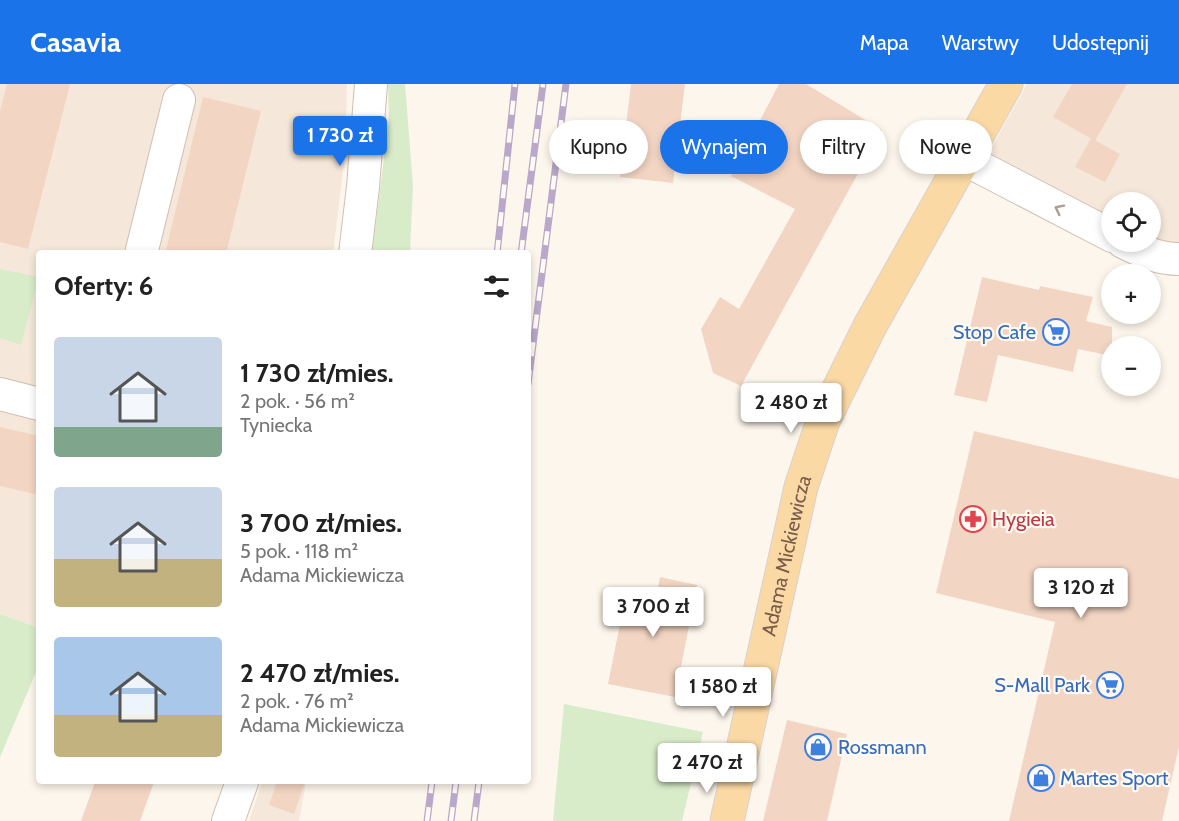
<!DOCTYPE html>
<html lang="pl">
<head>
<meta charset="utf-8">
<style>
	body { margin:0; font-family:Cabin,sans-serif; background:#f6f6f6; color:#222; height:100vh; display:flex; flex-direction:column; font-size:22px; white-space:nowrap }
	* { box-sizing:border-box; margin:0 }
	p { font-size:20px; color:#767676 }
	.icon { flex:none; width:33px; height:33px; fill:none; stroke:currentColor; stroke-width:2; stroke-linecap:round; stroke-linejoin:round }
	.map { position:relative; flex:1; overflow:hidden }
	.panel { position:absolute; left:36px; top:166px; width:495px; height:534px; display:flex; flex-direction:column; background:#fff; border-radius:6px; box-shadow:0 3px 9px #0003 }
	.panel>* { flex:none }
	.banner { position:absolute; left:549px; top:36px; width:540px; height:54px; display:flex; gap:12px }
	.buttons { position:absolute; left:1101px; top:108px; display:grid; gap:12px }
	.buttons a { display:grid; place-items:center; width:60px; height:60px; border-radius:50%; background:#fff; box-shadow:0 3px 9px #0003; font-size:30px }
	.price { position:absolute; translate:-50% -51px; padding:0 14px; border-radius:6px; background:#fff; color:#222; font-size:20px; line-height:39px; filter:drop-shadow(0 2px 3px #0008) }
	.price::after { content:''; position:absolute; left:50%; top:36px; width:18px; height:14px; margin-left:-9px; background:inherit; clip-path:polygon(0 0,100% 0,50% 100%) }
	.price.on { background:#1a73e8; color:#fff }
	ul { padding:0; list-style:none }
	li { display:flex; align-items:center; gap:18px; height:150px; padding:0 18px }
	li span { display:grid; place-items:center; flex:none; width:168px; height:120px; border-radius:6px; color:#555 }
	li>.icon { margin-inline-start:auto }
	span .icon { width:72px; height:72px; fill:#fffc; stroke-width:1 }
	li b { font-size:26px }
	h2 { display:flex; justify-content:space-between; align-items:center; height:72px; padding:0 18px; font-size:26px }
	.chip { padding:0 21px; border-radius:27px; background:#fff; box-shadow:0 3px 9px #0003; font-size:21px; line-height:54px }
	.chip.on { background:#1a73e8; color:#fff }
	header { display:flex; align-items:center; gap:36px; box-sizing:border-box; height:84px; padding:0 30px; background:#1a73e8; color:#fff }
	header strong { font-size:28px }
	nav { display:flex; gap:33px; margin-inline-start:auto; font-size:21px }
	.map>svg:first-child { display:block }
</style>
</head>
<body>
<header>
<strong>Casavia</strong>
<nav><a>Mapa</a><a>Warstwy</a><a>Udostępnij</a></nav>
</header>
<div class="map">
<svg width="1179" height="737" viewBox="0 0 1179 737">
	<rect width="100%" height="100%" fill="#fdf6ec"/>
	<g fill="#f5e8da">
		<path d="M0,0H347L345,71L333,169L39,170V544L0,530Z"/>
		<path d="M1027,0H1179V166L1150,158V118H1112L1111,142L984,77Z"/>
		<path d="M262,698H306L299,737H249Z"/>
	</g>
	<g fill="#d8ecc9">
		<path d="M388,0H405L413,102L410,169H372L389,35Z"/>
		<path d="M0,185L39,193L21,261L0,254Z"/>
		<path d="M0,530L39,544V581L0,673Z"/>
		<path d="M564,620L703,648L682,737H553Z"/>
	</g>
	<g fill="#f3d5c3">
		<path d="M7,0H70L28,165L0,158V27Z"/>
		<path d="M631,0H685L673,99L620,93Z"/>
		<path d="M779,0H806L882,46L741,302L713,289L701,245L720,213L739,225L795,125L731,92Z"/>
		<path d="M1072,0H1127L1095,57L1053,33Z"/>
		<path d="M203,13L261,27L226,170H165Z"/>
		<path d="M1091,54L1120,70L1105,98L1075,83Z"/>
		<path d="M982,193L1039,206L1040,202L1093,213L1086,237L1112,243V272L1078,265L1073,288L998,271L987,318L954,311Z"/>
		<path d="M0,343L39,352V411L0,402Z"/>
		<path d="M974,347L1179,395V663L1162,737H1009L1055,538L936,509Z"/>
		<path d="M660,493L697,501L675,613L608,600L627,505L657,510Z"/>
		<path d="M787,636L847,650L827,737H763Z"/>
		<path d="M95,698H154L140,737H81Z"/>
		<path d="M277,698H305L294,730L269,721Z"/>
	</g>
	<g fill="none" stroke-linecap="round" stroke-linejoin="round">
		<defs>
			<g id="minor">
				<path d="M964,75L1112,152"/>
				<path d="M1123,158C1141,167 1158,175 1179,175"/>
				<path d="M141,170L179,16"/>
				<path d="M355,170L363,103L371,0"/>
				<path d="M0,310L39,320"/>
				<path d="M228,737L242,698"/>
			</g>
			<g id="major">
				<path id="s1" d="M727,737L801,403L823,337L870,242L1006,0"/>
			</g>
		</defs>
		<use href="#minor" stroke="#d1beb0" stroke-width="34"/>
		<use href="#major" stroke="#dad1cd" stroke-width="35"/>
		<use href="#minor" stroke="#fff" stroke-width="32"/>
		<use href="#major" stroke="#fbd9a5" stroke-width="33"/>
		<defs>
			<g id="rail">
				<path d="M497,170L515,0"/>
				<path d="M521,170L543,0"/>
				<path d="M528,300L566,0"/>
				<path d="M427,737L432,698"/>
				<path d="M451,737L456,698"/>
				<path d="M474,737L479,698"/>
			</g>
		</defs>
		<use href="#rail" stroke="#b9a8c9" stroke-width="7"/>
		<use href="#rail" stroke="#fffaf3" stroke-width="4.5" stroke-dasharray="14" stroke-linecap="butt"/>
	</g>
	<defs><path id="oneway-chevron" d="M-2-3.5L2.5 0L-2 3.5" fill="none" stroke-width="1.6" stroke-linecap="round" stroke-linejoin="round" transform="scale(1.5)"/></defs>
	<use stroke="#af9d94" href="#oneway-chevron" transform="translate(1059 125) rotate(-153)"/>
	<defs>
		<symbol id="supermarket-ring" viewBox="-11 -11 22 22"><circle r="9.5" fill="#fffaf3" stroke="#3f7fe0" stroke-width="1.5"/><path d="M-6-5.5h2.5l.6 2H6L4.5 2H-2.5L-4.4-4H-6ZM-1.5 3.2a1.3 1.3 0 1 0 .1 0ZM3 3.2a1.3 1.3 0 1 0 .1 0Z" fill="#3f7fe0"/></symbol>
		<symbol id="pharmacy-ring" viewBox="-11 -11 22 22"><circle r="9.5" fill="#fffaf3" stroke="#e0444e" stroke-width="1.5"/><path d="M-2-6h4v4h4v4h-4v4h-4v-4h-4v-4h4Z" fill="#e0444e"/></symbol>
		<symbol id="shop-ring" viewBox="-11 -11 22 22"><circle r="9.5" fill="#fffaf3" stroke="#3f7fe0" stroke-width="1.5"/><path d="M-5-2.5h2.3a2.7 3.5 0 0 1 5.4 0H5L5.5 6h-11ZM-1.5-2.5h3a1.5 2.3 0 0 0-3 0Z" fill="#3f7fe0"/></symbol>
	</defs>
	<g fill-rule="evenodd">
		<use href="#supermarket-ring" x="1041" y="233" width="30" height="30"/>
		<use href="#pharmacy-ring" x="958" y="420" width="30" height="30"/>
		<use href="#supermarket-ring" x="1095" y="586" width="30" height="30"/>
		<use href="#shop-ring" x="803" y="648" width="30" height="30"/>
		<use href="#shop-ring" x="1026" y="679" width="30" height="30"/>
	</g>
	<g text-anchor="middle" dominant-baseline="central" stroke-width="4.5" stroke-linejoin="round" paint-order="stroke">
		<g font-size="20" fill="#366cbe" stroke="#fffaf3" text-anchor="end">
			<text x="1036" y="248">Stop Cafe</text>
			<text x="1090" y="601">S-Mall Park</text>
			<text x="838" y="663" text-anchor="start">Rossmann</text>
			<text x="1060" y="694" text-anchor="start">Martes Sport</text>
		</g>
		<g font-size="20" fill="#be3a42" stroke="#fffaf3" text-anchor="start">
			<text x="992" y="435">Hygieia</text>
		</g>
		<g font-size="20" fill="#7a5c4d" stroke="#fffaf3">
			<text stroke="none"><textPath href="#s1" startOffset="272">Adama Mickiewicza</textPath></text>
		</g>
	</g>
</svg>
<div class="buttons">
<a><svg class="icon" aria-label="locate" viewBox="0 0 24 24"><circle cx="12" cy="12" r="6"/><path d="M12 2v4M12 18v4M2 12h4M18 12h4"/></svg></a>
<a>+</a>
<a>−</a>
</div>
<b class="price on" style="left:340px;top:83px">1 730 zł</b>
<b class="price" style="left:791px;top:350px">2 480 zł</b>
<b class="price" style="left:1081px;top:535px">3 120 zł</b>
<b class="price" style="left:653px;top:554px">3 700 zł</b>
<b class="price" style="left:723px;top:634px">1 580 zł</b>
<b class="price" style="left:707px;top:710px">2 470 zł</b>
<div class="banner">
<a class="chip">Kupno</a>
<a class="chip on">Wynajem</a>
<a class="chip">Filtry</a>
<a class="chip">Nowe</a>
</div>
<section class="panel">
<h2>Oferty: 6<svg class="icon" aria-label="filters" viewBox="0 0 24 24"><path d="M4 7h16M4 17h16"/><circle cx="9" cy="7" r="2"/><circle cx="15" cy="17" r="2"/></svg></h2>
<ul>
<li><span style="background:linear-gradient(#c9d6e8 75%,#7fa58c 0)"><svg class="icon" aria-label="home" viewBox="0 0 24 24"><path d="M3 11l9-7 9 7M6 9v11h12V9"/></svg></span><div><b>1 730 zł/mies.</b><p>2 pok. · 56 m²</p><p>Tyniecka</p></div></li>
<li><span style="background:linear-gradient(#c9d6e8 60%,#c2b280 0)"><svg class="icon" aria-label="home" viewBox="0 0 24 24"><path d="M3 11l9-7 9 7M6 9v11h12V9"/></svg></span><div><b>3 700 zł/mies.</b><p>5 pok. · 118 m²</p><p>Adama Mickiewicza</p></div></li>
<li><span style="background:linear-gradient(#a9c7e8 65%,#c2b280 0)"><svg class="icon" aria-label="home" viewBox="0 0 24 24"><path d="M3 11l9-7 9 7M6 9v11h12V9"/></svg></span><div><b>2 470 zł/mies.</b><p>2 pok. · 76 m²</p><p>Adama Mickiewicza</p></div></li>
</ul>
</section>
</div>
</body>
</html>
